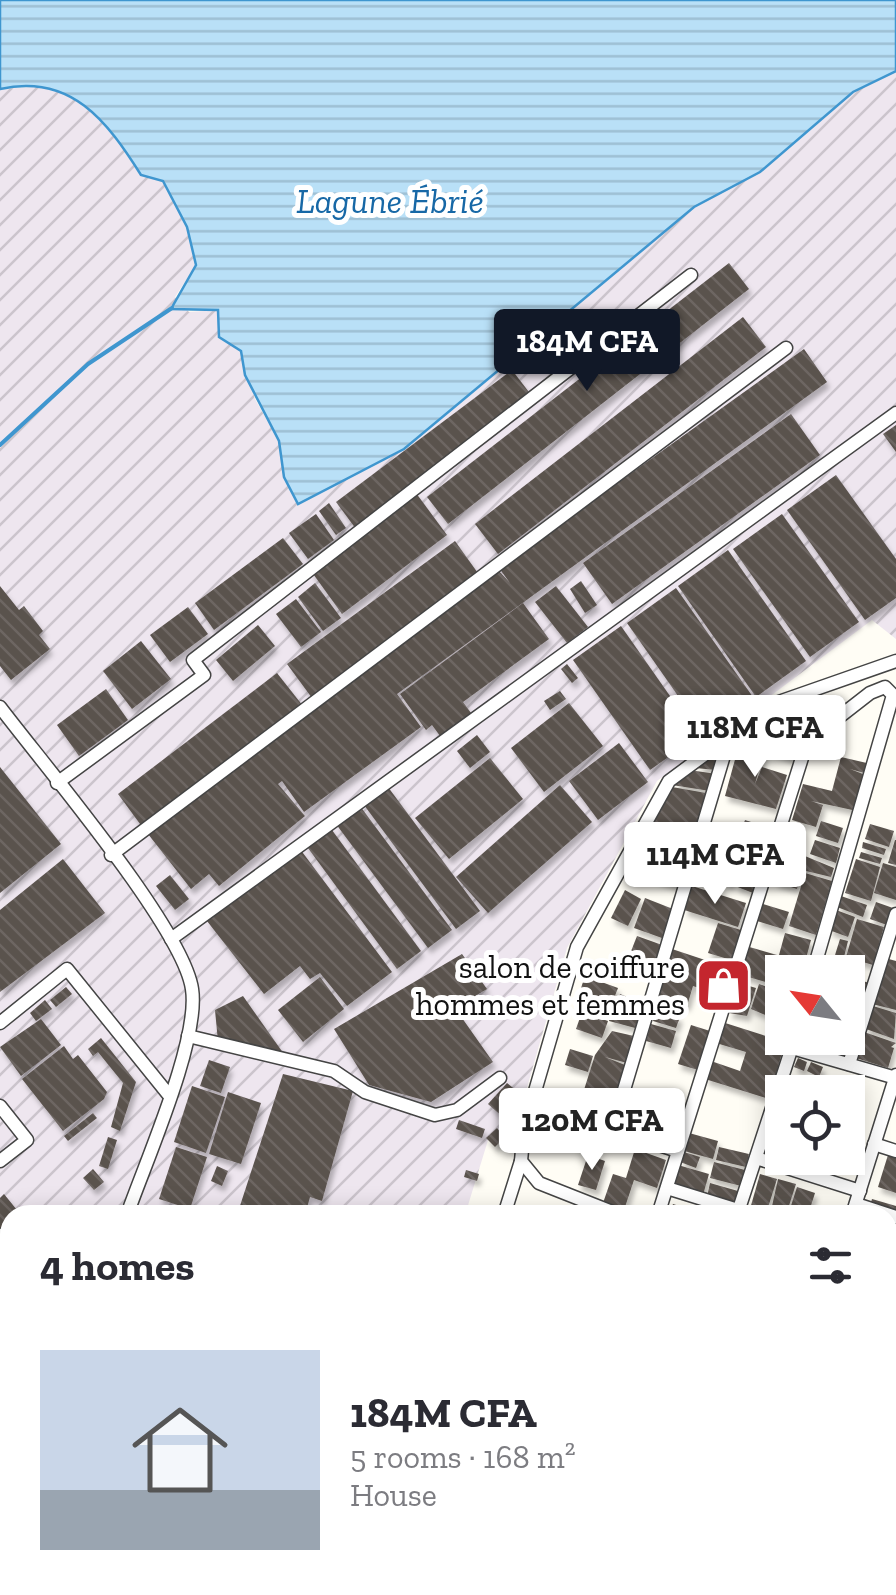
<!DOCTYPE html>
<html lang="en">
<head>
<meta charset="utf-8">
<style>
	body { margin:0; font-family:"Zilla Slab",serif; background:#f2f2f3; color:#2b2b33; height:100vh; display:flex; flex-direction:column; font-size:38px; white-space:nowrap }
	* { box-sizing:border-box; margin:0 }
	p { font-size:32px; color:#7c7c81 }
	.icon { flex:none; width:55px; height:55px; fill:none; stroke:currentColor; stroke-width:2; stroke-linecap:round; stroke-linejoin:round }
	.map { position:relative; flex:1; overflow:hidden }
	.sheet { position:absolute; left:0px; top:1205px; width:898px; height:390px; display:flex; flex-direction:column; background:#fff; border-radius:30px 30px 0 0; box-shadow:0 5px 25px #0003 }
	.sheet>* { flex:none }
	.needle { width:65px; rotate:300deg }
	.buttons { position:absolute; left:765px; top:955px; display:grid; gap:20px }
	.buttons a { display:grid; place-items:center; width:100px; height:100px; border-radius:0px; background:#fff; box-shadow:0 5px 25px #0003; font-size:50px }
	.price { position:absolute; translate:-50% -85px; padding:0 22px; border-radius:10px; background:#fff; color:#222; font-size:32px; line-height:65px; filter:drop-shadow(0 2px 5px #0008) }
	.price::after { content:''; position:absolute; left:50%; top:60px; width:30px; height:22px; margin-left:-15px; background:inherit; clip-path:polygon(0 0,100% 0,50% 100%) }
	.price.current { background:#111827; color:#fff }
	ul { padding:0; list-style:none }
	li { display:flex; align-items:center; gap:30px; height:250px; padding:0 40px }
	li+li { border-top:2px solid #e1e1e2 }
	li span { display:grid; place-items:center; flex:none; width:280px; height:200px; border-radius:0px; color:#555 }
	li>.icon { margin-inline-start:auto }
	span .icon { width:120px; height:120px; fill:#fffc; stroke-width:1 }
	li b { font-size:42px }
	h2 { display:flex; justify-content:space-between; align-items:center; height:120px; padding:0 40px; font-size:42px }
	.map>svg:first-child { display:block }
</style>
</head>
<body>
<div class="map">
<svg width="896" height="1595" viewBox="0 0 896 1595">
	<defs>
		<pattern id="industrial-furrows" width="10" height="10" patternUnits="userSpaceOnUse" patternTransform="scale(2.5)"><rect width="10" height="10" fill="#eee6ef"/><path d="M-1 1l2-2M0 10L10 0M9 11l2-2" fill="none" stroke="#cbc4cc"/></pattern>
		<pattern id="water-rules" width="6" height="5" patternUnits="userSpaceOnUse" patternTransform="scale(2.5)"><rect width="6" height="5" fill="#b9e0f7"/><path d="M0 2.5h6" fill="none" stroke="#9ebfd3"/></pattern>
		<pattern id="building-back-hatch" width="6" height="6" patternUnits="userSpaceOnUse" patternTransform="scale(2.5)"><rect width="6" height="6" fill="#5a524d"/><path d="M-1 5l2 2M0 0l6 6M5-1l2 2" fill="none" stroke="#6d6662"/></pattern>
		<filter id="shadow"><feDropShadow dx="3" dy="5.5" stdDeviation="2.5" flood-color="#0004"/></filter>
	</defs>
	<rect width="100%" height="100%" fill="#fffdf5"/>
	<path fill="url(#industrial-furrows)" d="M896,71V639L872,620L657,781L567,948L516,1126L489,1137L465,1215H10V1585H26L24,1595H0V89L49,86L82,99L112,130L140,175L163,181L187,227L196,265L175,297L189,312L218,310L241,351L255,399L279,441L284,477L298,504L404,449L694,207L760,172L853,92Z"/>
	<path fill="url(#water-rules)" stroke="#3f96cf" stroke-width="2.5" d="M0,0H896V71L853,92L760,172L694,207L404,449L298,504L284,477L279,441L245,375L241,351L219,337L218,310L171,309L196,265L187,227L163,181L141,175C107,121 71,73 0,89Z"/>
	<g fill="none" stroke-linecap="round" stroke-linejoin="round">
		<path stroke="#3f96cf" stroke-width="4" d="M0,445L88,364L172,308"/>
	</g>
	<g fill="url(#building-back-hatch)" filter="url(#shadow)">
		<path d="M729,263L749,289L448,524L427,497Z"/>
		<path d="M743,317L766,347L498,554L475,524Z"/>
		<path d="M804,349L827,382L397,694L421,727L304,812L282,781L278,784L305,816L219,886L209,874L191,889L148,834L498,570L510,583L499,568Z"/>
		<path d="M512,370L532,396L356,529L336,502Z"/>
		<path d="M791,414L820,455L612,604L583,563Z"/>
		<path d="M896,425V452L883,434Z"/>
		<path d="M836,475L896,559V598L865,620L787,510Z"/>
		<path d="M416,493L447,535L342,614L311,571Z"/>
		<path d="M329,503L346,528L336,535L319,511Z"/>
		<path d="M316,514L334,540L308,559L289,533Z"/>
		<path d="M782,514L859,622L810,657L733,549Z"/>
		<path d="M283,538L303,564L214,630L195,603Z"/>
		<path d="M455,541L480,576L312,698L287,664Z"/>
		<path d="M728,550L806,661L756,697L678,586Z"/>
		<path d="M581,581L597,605L585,613L570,589Z"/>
		<path d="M315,583L341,618L323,631L298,597Z"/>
		<path d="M0,586L19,610L24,606L43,631L39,635L50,649L11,680L0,666Z"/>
		<path d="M556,586L588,627L567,643L535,602Z"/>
		<path d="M676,588L753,697L704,733L627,623Z"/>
		<path d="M296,599L321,632L301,647L276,614Z"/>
		<path d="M523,603L549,639L463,702L474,717L443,740L432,725L426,730L400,694Z"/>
		<path d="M188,607L208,634L170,662L150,635Z"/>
		<path d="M258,625L275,646L233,681L216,660Z"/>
		<path d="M621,626L698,736L650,770L573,660Z"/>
		<path d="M141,641L171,679L132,709L103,671Z"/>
		<path d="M567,664L578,678L572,683L561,669Z"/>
		<path d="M277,673L303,706L143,828L118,794Z"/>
		<path d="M106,689L128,720L79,756L57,725Z"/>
		<path d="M560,691L566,699L550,710L544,701Z"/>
		<path d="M569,703L603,746L544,792L511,748Z"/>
		<path d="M769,711L780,727L753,742L735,735Z"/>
		<path d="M781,729L797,748L791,759L754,744Z"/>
		<path d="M477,735L490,752L470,768L457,751Z"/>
		<path d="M619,743L648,782L598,820L569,781Z"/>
		<path d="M724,745L715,770L696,768Z"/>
		<path d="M739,745L764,751L755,784L762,767L787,775L776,809L725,796Z"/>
		<path d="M841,757L871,764L868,774L850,769L868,776L857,811L811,801L823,805L816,827L792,820L803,784L832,791Z"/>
		<path d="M490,758L523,799L449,859L415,818Z"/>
		<path d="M0,767L61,844L0,893Z"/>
		<path d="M689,770L717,774L710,791L672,785Z"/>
		<path d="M560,785L592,822L488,913L456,877Z"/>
		<path d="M388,787L480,911L456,929L364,805Z"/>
		<path d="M672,787L712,794L697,839L671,830L660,856L639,847Z"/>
		<path d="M360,806L452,930L428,948L336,824Z"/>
		<path d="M745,820L760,825L755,842L739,838Z"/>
		<path d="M821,821L843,828L838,843L816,836Z"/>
		<path d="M870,824L894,831L889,847L865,839Z"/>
		<path d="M329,826L421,951L397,969L305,844Z"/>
		<path d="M761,827L771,830L766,846L756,843Z"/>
		<path d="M712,830L738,838L732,855L707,847Z"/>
		<path d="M739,839L767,848L761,864L734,855Z"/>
		<path d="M815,840L840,848L836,863L810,854Z"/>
		<path d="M895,840H896V865L888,863Z"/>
		<path d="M863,842L886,849L884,855L862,848Z"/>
		<path d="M783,847L834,868L831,877L777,864Z"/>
		<path d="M300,849L392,972L347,1006L320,973L310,979L300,966L264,994L207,921Z"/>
		<path d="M861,852L882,858L880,864L859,858Z"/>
		<path d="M638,854L686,865L679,887L656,879L660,867L655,877L632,869Z"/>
		<path d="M733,856L741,859L734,870L732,885L724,882Z"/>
		<path d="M63,859L105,913L0,992V910Z"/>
		<path d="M856,859L880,867L871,901L845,893Z"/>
		<path d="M744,860L762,866L758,877L740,871Z"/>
		<path d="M883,863L896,867V900L874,893Z"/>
		<path d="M779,869L801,876L797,889L775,882Z"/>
		<path d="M740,873L758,879L753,893L735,886Z"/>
		<path d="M805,873L832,881L816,935L789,926Z"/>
		<path d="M170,875L189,899L175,910L156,886Z"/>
		<path d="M692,886L746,903L738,927L684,910Z"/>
		<path d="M625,890L641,899L628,926L611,918Z"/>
		<path d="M841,896L867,905L863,917L837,907Z"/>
		<path d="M645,898L673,909L662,938L634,928Z"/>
		<path d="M876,902L893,908L887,925L870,919Z"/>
		<path d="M763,904L789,912L783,929L757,921Z"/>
		<path d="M836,910L855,917L848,937L829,930Z"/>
		<path d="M857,919L884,927L873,965L846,957Z"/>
		<path d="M718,923L741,930L731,960L708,953Z"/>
		<path d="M785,933L811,940L805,962L779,955Z"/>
		<path d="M637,936L665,946L654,975L626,964Z"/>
		<path d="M840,939L848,941L844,957L835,955Z"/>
		<path d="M746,946L777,955L769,983L738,974Z"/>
		<path d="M672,949L726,967L717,994L693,986L687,1006L659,997Z"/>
		<path d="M462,954L487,989L455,1008L493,1062L431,1102L369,1085L334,1029Z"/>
		<path d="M885,958L896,961V1010L872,1004Z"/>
		<path d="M585,976L618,988L611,1006L579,994Z"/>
		<path d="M320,977L344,1009L303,1042L278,1010Z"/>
		<path d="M851,977L869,983L860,1008L848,1003Z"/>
		<path d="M739,983L756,988L747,1016L729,1013Z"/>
		<path d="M759,984L782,992V1022L751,1009Z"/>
		<path d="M66,987L72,994L56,1007L50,1000Z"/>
		<path d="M620,994L645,1004L642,1012L617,1002Z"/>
		<path d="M243,996L286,1057L218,1042L215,1010Z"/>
		<path d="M45,1000L52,1009L36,1021L30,1013Z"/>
		<path d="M873,1006L896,1013L894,1039L866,1029Z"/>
		<path d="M656,1009L680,1017L676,1028L653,1021Z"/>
		<path d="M612,1010L642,1019L639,1029L609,1021Z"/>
		<path d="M582,1012L608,1021L602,1038L576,1029Z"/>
		<path d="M41,1019L61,1045L21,1076L0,1047Z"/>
		<path d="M722,1022L785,1042L769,1099L705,1079L711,1061L740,1071L746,1052L716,1043Z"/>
		<path d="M651,1024L676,1031L671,1048L646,1041Z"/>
		<path d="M691,1025L710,1031L698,1070L678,1064Z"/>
		<path d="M848,1027L854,1029L846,1058L795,1041L796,1038H848Z"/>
		<path d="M612,1031L634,1036L627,1063L605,1057L625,1065L612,1103L583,1093L595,1055Z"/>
		<path d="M864,1032L896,1043L891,1047L894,1048L888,1068L856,1058Z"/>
		<path d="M101,1038L136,1082L120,1131L111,1127L123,1083L98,1052L93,1056L88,1049Z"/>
		<path d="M64,1046L73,1059L78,1055L107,1092L104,1099L63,1131L22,1079Z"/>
		<path d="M570,1049L593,1056L588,1072L565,1065Z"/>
		<path d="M798,1058L807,1062L804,1071L794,1067Z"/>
		<path d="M209,1060L230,1067L221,1093L200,1086Z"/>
		<path d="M811,1062L823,1067L819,1077L807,1071Z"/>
		<path d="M283,1074L353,1091L322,1201L310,1197L305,1215H237Z"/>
		<path d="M507,1083L523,1096L504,1118L488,1104Z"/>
		<path d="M790,1083L814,1092H787Z"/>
		<path d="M192,1086L225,1097L206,1153L174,1142Z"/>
		<path d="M228,1092L261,1103L241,1164L209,1154Z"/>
		<path d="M628,1095L657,1104L654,1113L625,1103Z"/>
		<path d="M779,1103L782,1158H795L792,1166L763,1157Z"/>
		<path d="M93,1113L97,1118L68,1141L64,1136Z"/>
		<path d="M459,1120L485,1129L482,1138L456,1129Z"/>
		<path d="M497,1128L505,1137L495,1147L486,1138Z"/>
		<path d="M689,1133L718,1141L713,1159L684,1151Z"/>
		<path d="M108,1137L117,1140L108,1169L99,1166Z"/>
		<path d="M176,1147L207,1157L190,1209L159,1199Z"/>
		<path d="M719,1147L749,1154L746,1167L716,1160Z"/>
		<path d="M635,1149L666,1160L657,1188L634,1180L624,1210L603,1203L613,1174L626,1178Z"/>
		<path d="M684,1152L700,1157L696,1168L680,1162Z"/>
		<path d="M588,1155L605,1161L596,1190L578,1185Z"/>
		<path d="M888,1155L896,1157V1193L878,1187Z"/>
		<path d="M714,1162L745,1170L741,1186L710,1178Z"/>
		<path d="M678,1165L709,1174L703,1195L672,1187Z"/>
		<path d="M217,1166L228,1171L222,1186L211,1181Z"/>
		<path d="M93,1169L104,1182L94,1190L83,1178Z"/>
		<path d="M466,1170L479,1174L477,1181L464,1177Z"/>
		<path d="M760,1174L777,1179L766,1214L750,1209Z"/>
		<path d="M778,1179L796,1184L786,1215H770Z"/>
		<path d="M710,1183L738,1191L734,1204L707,1197Z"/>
		<path d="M797,1187L815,1193L808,1215H788Z"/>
		<path d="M4,1194L21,1215H10V1243L0,1231V1198Z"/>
		<path d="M872,1199L896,1206V1216L869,1208Z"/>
		<path d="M673,1204L705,1214V1215H669Z"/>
		<path d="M0,1247L10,1260V1297L0,1284Z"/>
		<path d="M888,1261L896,1264V1293L888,1291Z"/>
		<path d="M888,1390L896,1392L895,1422L888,1444Z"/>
		<path d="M0,1492L10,1502L8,1511L0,1503Z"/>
		<path d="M889,1513L896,1515L894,1543L888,1541Z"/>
		<path d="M0,1528L9,1544L0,1551Z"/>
		<path d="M888,1581L896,1584V1595H871L874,1585H888Z"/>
		<path d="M182,1585L200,1590L199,1595H179Z"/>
		<path d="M323,1585H340L337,1595H320Z"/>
		<path d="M427,1585H444L454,1589L452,1595H424Z"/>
		<path d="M497,1585H528L525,1595H494Z"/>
		<path d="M640,1585H661L658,1595H637Z"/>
		<path d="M680,1585H699L696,1595H676Z"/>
		<path d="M744,1585H780L777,1595Z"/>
		<path d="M809,1585H839L836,1595H806Z"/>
		<path d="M844,1585H857L854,1595H841Z"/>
		<path d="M605,1587L622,1591L621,1595H603Z"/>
	</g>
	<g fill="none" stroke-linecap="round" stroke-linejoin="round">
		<defs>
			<g id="minor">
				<path d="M773,704L807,742"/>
				<path d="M0,707C43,764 183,928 192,989C200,1040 145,1163 127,1215"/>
				<path d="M57,783L204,675L193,660L691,275"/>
				<path d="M111,855L786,348"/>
				<path d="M171,939L896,413"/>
				<path d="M0,1023L67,969L168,1094"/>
				<path d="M188,1036L334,1071L365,1092L435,1115L457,1110L500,1078"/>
				<path d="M792,1048L896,1078"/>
				<path d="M849,1064L896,914"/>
				<path d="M0,1106L27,1140L0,1161"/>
				<path d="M874,1144L896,1151"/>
				<path d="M678,1151L612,1130L731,732"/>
				<path d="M756,1158L860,1191"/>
				<path d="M667,1188L754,1215"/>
				<path d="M856,1204L896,1217"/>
				<path d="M504,1215L521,1161"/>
				<path d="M620,1215L539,1183L521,1161L524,1129L577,947L669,781L773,704L896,661"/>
				<path d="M658,1215L807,742L870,693L885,687L893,695L813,972"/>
				<path d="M737,1215L795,1038"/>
				<path d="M852,1215L896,1075"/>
				<path d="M0,1235L10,1247"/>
				<path d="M888,1255L896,1258"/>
				<path d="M888,1328L896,1330"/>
				<path d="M888,1372L896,1374"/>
				<path d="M888,1447L896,1449"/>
				<path d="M0,1472L10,1482"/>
				<path d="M888,1498L896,1501"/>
				<path d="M888,1568L896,1570"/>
				<path d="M241,1585L275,1595"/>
				<path d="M720,1585L751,1595"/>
				<path d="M46,1595L48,1585"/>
				<path d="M172,1595L176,1585"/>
				<path d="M287,1595L290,1585"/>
				<path d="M353,1595L356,1585"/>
				<path d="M422,1595L426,1585"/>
				<path d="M489,1595L492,1585"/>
				<path d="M540,1595L543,1585"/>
			</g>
		</defs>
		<use href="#minor" stroke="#444" stroke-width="15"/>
		<use href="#minor" stroke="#fff" stroke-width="12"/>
	</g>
	<defs>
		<symbol id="shop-square" viewBox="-11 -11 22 22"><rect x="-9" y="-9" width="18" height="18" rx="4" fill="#c4262e" stroke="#fff"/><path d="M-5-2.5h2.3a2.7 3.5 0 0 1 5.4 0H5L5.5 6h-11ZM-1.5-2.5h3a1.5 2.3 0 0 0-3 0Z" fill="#fff"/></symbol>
	</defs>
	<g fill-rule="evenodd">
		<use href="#shop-square" x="692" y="954" width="63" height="63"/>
	</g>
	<g text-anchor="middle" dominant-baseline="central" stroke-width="10" stroke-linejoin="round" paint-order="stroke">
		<g font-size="32" fill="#111" stroke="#fff" text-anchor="end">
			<text x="685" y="967">salon de coiffure<tspan x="685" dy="37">hommes et femmes</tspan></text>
		</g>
		<g font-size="35" font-style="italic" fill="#1768a6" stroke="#fff">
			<text x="390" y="201">Lagune Ébrié</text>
		</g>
	</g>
</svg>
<div class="buttons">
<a><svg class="needle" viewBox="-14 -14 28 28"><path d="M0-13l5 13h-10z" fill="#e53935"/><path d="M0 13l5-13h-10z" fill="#7c7c81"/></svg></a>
<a><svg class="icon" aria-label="locate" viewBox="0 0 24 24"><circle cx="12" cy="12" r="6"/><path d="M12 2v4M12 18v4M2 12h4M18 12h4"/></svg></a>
</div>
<b class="price current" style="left:587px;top:394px">184M CFA</b>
<b class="price" style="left:755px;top:780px">118M CFA</b>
<b class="price" style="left:715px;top:907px">114M CFA</b>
<b class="price" style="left:592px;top:1173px">120M CFA</b>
<section class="sheet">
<h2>4 homes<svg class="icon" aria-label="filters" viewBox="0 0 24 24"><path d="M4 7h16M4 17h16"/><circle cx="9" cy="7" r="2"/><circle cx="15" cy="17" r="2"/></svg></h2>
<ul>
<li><span style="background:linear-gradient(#c9d6e8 70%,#9aa5b1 0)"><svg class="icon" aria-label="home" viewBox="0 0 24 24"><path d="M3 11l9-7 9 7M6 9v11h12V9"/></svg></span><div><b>184M CFA</b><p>5 rooms · 168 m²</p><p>House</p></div></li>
</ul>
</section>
</div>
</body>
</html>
